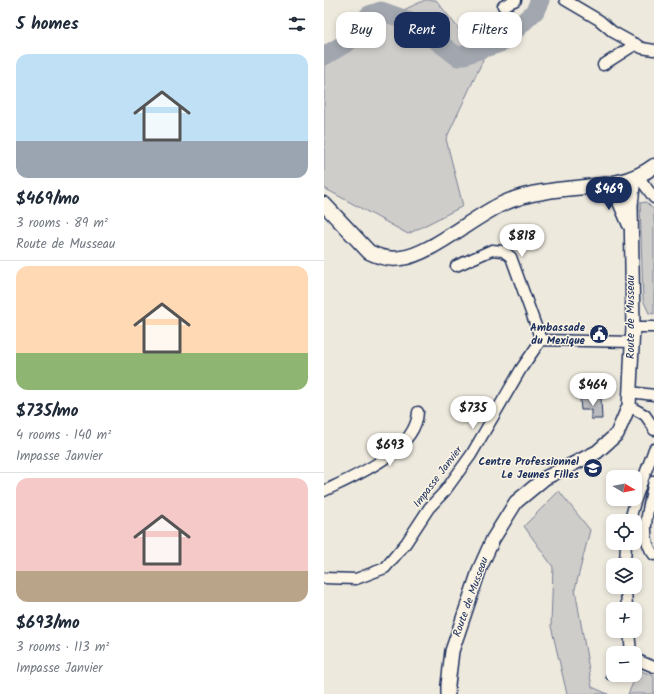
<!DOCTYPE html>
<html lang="en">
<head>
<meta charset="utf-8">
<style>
	body { margin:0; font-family:Kalam,sans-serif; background:#f2f2f3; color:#1f2937; height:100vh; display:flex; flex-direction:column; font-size:15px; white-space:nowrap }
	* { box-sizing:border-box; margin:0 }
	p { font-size:13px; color:#747a83 }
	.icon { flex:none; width:22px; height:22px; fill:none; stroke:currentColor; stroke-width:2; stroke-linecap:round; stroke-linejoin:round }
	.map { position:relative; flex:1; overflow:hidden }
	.side { display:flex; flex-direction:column; background:#fff; width:324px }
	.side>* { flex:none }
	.hud { position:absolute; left:12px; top:12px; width:258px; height:36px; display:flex; gap:8px }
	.needle { width:26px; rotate:100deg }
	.buttons { position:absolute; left:282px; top:470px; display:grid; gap:8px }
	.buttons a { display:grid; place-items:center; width:36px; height:36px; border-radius:8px; background:#fff; box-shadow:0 2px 6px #0003; font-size:20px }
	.price { position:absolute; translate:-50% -34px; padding:0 9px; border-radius:14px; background:#fff; color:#222; font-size:13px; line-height:26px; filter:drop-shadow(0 1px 2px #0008) }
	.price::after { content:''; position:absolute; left:50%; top:24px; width:12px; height:9px; margin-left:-6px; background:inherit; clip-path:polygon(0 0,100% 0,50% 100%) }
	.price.current { background:#1b2f5e; color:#fff }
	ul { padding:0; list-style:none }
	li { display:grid; align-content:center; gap:8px; height:212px; padding:0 16px }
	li+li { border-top:1px solid #e0e1e3 }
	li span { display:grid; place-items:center; height:124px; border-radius:12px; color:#555 }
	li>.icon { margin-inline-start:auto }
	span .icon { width:72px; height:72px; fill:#fffc; stroke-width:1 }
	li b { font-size:17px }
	h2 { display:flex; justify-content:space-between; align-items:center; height:48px; padding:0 16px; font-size:17px }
	.pill { padding:0 14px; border-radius:12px; background:#fff; box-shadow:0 2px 6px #0003; font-size:14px; line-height:36px }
	.pill.current { background:#1b2f5e; color:#fff }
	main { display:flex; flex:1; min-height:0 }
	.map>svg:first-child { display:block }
</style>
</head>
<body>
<main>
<section class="side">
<h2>5 homes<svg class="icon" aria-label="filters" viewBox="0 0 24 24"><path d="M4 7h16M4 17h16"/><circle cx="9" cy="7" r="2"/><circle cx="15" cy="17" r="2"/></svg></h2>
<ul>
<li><span style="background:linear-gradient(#bfe0f5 70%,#9aa5b1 0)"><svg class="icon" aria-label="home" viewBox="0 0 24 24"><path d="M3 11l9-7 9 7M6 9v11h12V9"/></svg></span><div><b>$469/mo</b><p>3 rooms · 89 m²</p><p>Route de Musseau</p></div></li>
<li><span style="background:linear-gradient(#ffd9b3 70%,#8fb573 0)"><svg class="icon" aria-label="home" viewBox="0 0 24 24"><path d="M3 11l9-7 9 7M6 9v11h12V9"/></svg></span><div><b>$735/mo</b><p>4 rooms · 140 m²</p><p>Impasse Janvier</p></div></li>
<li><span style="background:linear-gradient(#f6c9c9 75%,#b9a48a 0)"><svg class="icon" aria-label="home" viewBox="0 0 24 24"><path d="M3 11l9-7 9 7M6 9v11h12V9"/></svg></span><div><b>$693/mo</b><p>3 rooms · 113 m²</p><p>Impasse Janvier</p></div></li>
</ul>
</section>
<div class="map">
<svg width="330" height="694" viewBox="0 0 330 694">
	<rect width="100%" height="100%" fill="#eee9dd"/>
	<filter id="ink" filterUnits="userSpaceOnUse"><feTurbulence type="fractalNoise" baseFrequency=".025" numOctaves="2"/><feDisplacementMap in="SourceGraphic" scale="8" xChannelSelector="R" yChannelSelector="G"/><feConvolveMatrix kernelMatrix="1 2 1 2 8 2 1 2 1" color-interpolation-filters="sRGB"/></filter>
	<g filter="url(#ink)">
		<g fill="#cfcdca" stroke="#757e94">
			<path d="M101,0H112L159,60L122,139L139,206L84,234L0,188V47Z"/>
			<path d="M322,202L330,210V314L325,313L319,300L316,203Z"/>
			<path d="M235,491L266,530L251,589L268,687L284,694H243L227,626L229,567L200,526Z"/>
			<path d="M315,670L330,676V694H304Z"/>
		</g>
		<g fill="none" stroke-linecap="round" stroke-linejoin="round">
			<path stroke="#a2a7af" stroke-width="19" d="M0,56L24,42L45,15L57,11L88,22L134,57L179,42L211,11L216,0"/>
		</g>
		<path fill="#babbbe" stroke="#1b2f5e" d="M277,398L278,419H267V410H257L256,399Z"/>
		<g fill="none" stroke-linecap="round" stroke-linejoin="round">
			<defs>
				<path id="service" d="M285,676L289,673"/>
				<g id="minor">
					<path d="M241,0L275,20L289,32L318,48L330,50"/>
					<path d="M179,6L192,0"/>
					<path d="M279,65L312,44"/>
					<path d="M314,176L330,198"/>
					<path d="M132,266L168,250L179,251L187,257L217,340"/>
					<path d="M309,327H330"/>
					<path d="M306,392L330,395"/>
					<path d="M305,406L321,415L330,428V430"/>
					<path d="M330,481C326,503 314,537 330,555"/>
					<path d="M0,491C31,476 92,451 94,412"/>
					<path d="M306,521C311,496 322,473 330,449"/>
					<path d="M301,565L302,543"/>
					<path d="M0,578L32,579L61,568L82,543L105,508L121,491L147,455L197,369L217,340L308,342"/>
					<path d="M302,587L303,609"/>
					<path d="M305,631L307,653"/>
					<path d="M311,659L330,667"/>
				</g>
				<g id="tertiary">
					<path d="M289,183L296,203L305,224"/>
					<path d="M124,694V685L128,651L156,568L169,539L192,502L221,478L273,452L293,434L305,406L309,327L307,205L310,177"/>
				</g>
				<path id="secondary" d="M0,204L45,252C55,257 66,260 77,258C106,255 149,217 178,204C191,198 205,194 219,192C255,185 299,190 330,166"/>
			</defs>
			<use href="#service" stroke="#1b2f5e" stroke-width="8"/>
			<use href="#minor" stroke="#1b2f5e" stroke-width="13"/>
			<use href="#tertiary" stroke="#1b2f5e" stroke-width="16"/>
			<use href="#secondary" stroke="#1b2f5e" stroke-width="17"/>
			<use href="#service" stroke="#fcf5e5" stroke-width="5"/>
			<use href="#minor" stroke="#fcf5e5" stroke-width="10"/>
			<use href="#tertiary" stroke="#fcf5e5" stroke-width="13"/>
			<use href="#secondary" stroke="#fcf5e5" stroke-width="14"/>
		</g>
	</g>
	<defs>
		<symbol id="civic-disc" viewBox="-11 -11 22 22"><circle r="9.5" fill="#1b2f5e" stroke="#fcf5e5"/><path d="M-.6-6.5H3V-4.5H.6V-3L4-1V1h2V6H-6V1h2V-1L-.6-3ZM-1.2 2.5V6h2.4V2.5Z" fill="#fff"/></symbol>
		<symbol id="school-disc" viewBox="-11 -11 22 22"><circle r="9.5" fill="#1b2f5e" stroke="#fcf5e5"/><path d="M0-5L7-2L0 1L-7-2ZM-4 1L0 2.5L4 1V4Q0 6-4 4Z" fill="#fff"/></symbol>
	</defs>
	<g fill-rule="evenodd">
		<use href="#civic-disc" x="264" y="323" width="22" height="22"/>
		<use href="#school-disc" x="258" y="457" width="22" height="22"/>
	</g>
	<g text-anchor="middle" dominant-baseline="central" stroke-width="3" stroke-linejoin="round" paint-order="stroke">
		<g font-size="11" fill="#1b2f5e" stroke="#fcf5e5">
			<text transform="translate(307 317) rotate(-90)">Route de Musseau</text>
			<text transform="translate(114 477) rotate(-53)">Impasse Janvier</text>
			<text transform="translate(147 597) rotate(-70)">Route de Musseau</text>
		</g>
		<g font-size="11" font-weight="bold" fill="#1b2f5e" stroke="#fcf5e5" text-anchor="end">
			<text x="261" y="328">Ambassade<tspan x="261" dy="13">du Mexique</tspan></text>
			<text x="255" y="462">Centre Professionnel<tspan x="255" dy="13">Le Jeunes Filles</tspan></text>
		</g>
	</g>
</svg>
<div class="buttons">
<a><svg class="needle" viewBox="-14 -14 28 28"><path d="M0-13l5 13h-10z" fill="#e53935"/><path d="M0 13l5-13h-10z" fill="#747a83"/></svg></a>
<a><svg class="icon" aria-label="locate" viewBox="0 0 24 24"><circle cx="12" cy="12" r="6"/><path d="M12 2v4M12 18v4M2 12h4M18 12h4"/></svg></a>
<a><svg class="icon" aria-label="layers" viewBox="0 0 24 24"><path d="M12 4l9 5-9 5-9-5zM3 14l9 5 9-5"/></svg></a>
<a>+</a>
<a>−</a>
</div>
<b class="price current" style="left:285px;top:211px">$469</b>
<b class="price" style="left:198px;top:258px">$818</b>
<b class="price" style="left:269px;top:407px">$464</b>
<b class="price" style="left:149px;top:430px">$735</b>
<b class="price" style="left:66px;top:467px">$693</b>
<div class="hud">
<a class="pill">Buy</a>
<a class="pill current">Rent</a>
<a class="pill">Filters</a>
</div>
</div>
</main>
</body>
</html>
